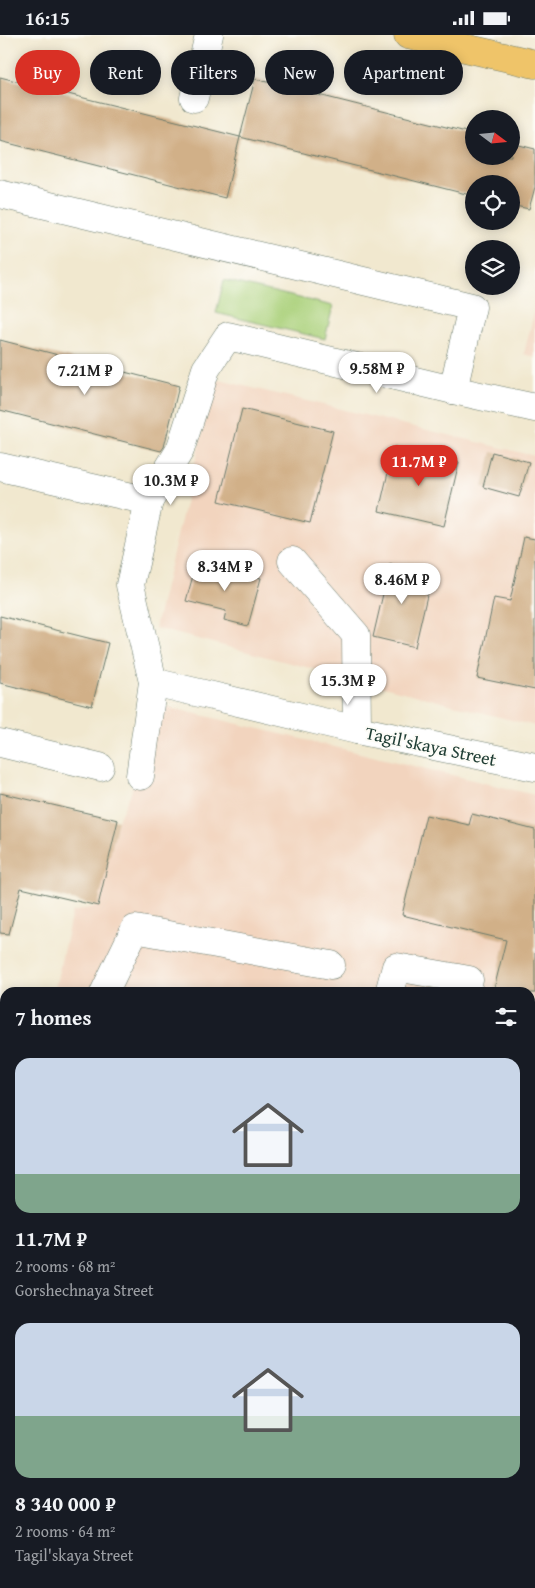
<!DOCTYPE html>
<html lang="en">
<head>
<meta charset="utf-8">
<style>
	body { margin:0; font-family:"Gentium Book Plus",serif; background:#242831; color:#f1f3f6; height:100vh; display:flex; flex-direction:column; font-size:19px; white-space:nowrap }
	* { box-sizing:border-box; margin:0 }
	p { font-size:16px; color:#9ea1a6 }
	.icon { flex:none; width:28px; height:28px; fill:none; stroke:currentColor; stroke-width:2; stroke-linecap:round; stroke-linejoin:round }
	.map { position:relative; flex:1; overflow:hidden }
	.drawer { position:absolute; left:0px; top:952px; width:535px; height:601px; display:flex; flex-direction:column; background:#171b24; border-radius:15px 15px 0 0; box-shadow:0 2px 12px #0003 }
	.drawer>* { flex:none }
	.banner { position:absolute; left:15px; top:15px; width:505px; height:45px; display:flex; gap:10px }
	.needle { width:32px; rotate:106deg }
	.controls { position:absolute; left:465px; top:75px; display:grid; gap:10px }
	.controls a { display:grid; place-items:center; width:55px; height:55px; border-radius:50%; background:#171b24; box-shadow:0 2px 12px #0003; font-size:25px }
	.price { position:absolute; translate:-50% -42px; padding:0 11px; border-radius:18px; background:#fff; color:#222; font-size:16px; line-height:32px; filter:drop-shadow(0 1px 2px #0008) }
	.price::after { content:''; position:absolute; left:50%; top:30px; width:15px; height:11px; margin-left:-8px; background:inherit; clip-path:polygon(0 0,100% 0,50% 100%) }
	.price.selected { background:#d93025; color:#fff }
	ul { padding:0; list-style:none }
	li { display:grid; align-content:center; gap:10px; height:265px; padding:0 15px }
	li span { display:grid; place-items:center; height:155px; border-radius:15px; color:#555 }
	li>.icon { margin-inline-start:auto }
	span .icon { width:90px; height:90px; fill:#fffc; stroke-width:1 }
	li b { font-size:21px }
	h2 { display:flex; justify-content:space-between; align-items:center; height:60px; padding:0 15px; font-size:21px }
	.pill { padding:0 18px; border-radius:22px; background:#171b24; box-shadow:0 2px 12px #0003; font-size:18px; line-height:45px }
	.pill.selected { background:#d93025; color:#fff }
	.status { display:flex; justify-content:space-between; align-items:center; height:35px; padding:0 25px; background:#171b24; direction:ltr }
	.status svg { height:14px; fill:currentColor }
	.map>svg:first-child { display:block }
</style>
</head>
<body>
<div class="status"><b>16:15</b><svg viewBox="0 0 49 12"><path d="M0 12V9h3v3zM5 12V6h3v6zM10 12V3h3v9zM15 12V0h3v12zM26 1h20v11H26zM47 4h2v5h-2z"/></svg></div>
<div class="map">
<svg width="535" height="1553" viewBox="0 0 535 1553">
	<rect width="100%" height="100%" fill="#fdfcf7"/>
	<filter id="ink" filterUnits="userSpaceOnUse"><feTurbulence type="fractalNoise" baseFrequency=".02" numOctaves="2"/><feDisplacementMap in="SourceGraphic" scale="10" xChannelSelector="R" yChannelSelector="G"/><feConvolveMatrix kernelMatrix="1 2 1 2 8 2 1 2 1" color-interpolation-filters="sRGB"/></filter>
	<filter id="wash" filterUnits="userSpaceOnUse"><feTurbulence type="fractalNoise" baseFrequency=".0096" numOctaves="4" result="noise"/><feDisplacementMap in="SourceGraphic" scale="20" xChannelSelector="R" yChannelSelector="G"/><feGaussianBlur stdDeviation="1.12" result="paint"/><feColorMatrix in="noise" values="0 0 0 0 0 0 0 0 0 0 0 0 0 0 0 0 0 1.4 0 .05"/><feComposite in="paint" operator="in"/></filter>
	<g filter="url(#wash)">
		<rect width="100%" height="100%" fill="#f1e8cf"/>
		<g fill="#f2d4be">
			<path d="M535,274V322L524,319Z"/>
			<path d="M215,344L535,421V691L155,593Z"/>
			<path d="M155,669L535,760V1068L530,1067V958H54L72,877L98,871L118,785L131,758Z"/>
		</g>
		<path fill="#abd17b" stroke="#658758" d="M224,245L333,271L325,304L216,278Z"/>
		<path fill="#88b36b" stroke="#547850" d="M535,1085V1240L530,1238V1086Z"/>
		<g id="blocks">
			<g fill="#d1b088">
				<path d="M0,42L240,102L225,163L0,106Z"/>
				<path d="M255,44L474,99V121H511V108L535,114V152L529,174L511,170V149H474V161L240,102Z"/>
				<path d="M0,305L179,351L164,412L161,416L0,375Z"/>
				<path d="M242,374L333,396L310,488L219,466Z"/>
				<path d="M394,412L459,427L444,491L379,476Z"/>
				<path d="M492,417L529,427L519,462L483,452Z"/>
				<path d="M524,502L535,504V655L477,643L494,563L510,566Z"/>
				<path d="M197,526L261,543L248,591L224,585L226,576L186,566Z"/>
				<path d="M390,529L432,539L415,612L373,602Z"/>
				<path d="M0,581L108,608L92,671L0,648Z"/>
				<path d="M0,758L118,785L98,871L21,853L9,899L0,898Z"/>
				<path d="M472,779L535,795V958H493L506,905L402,880L426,780L469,790Z"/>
			</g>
		</g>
	</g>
	<g filter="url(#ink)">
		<use href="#blocks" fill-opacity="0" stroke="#68796a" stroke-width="1"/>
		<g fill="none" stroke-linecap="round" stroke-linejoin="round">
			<defs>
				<g id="minor">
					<path d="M194,63L209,0"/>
					<path d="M0,159L472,272L453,355"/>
					<path d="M0,432L149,466"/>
					<path d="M292,526L356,600L357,695"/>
					<path d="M153,647L357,695L535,732"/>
					<path d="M0,708L100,732"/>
					<path d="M140,741L153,647L130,550L149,466L180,415L206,334L228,301L453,355L535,373"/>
					<path d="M104,958L135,894L331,930"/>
					<path d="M389,958L396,932L469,945"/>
					<path d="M0,1228L5,1211"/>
					<path d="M530,1253L535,1254"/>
					<path d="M0,1311L5,1313"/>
					<path d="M530,1435L535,1436"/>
					<path d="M0,1500L5,1502"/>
					<path d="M57,1553L58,1549"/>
					<path d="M189,1553L191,1549"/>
				</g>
				<path id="major" d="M408,0L535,29"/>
			</defs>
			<use href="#minor" stroke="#68796a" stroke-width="29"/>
			<use href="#major" stroke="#68796a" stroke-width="29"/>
			<use href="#minor" stroke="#fff" stroke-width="28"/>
			<use href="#major" stroke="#efc469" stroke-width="28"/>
		</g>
	</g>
	<g text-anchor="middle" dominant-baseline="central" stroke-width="4" stroke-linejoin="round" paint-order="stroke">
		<g font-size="18" fill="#1f3d34" stroke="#fdfcf7">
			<text transform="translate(431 711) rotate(12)">Tagil'skaya Street</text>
		</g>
	</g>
</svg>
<div class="controls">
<a><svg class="needle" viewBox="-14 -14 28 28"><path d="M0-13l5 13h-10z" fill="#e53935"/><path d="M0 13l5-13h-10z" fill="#9ea1a6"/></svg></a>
<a><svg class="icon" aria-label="locate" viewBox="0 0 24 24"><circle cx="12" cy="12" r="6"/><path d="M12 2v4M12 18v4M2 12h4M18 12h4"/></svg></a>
<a><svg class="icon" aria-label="layers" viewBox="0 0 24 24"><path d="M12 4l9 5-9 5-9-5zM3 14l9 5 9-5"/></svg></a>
</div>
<b class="price" style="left:377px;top:359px">9.58M ₽</b>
<b class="price" style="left:85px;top:361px">7.21M ₽</b>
<b class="price selected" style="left:419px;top:452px">11.7M ₽</b>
<b class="price" style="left:171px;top:471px">10.3M ₽</b>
<b class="price" style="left:225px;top:557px">8.34M ₽</b>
<b class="price" style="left:402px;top:570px">8.46M ₽</b>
<b class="price" style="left:348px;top:671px">15.3M ₽</b>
<div class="banner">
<a class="pill selected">Buy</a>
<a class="pill">Rent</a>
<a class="pill">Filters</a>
<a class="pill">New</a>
<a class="pill">Apartment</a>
</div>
<section class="drawer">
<h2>7 homes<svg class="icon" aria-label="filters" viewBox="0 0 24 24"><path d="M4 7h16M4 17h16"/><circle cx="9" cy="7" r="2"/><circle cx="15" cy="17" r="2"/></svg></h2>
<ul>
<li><span style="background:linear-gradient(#c9d6e8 75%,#7fa58c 0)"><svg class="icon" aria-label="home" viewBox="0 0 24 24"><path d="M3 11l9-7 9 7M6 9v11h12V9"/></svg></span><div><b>11.7M ₽</b><p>2 rooms · 68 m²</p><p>Gorshechnaya Street</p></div></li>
<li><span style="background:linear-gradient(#c9d6e8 60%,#7fa58c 0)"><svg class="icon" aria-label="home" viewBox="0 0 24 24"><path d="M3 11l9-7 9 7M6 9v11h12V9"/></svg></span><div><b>8 340 000 ₽</b><p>2 rooms · 64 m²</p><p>Tagil'skaya Street</p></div></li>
</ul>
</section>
</div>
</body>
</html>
